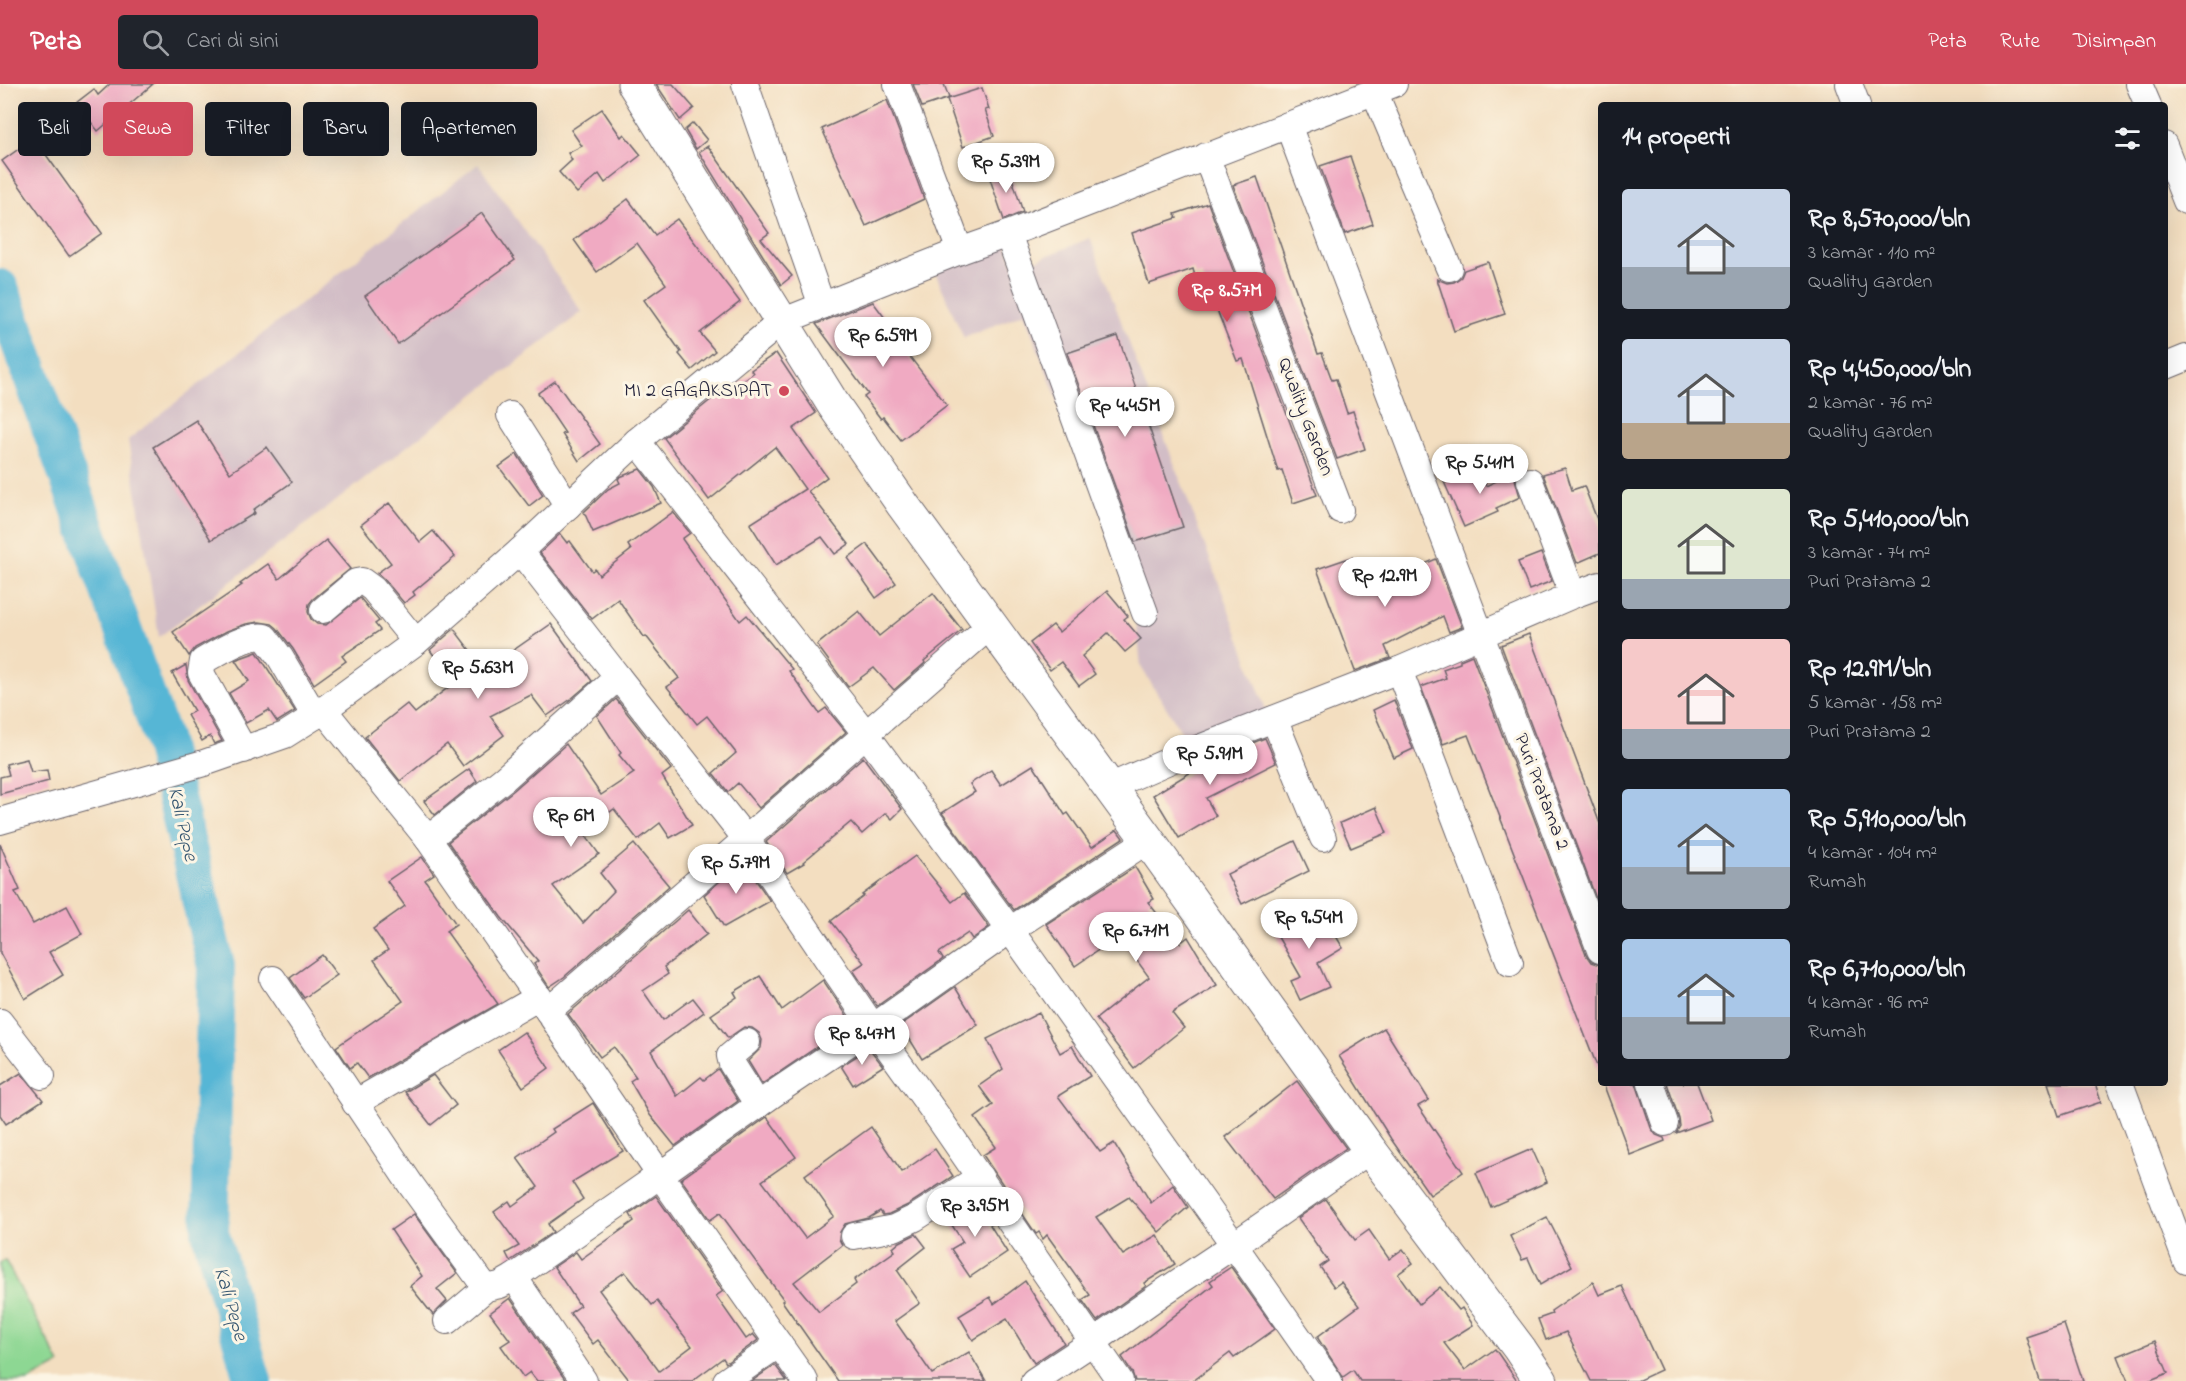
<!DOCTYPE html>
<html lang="id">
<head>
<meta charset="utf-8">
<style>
	body { margin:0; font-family:"Indie Flower",sans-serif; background:#20242c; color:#f1f3f6; height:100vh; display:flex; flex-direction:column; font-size:22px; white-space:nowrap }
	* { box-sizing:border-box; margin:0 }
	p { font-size:20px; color:#9ea1a6 }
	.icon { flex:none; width:33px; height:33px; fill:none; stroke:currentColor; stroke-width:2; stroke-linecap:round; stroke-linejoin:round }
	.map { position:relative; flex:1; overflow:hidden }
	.sheet { position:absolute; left:1598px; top:18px; width:570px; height:984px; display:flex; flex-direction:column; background:#171b24; border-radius:6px; box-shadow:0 6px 24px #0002 }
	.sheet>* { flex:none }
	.banner { position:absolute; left:18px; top:18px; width:570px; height:54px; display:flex; gap:12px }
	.price { position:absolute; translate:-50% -51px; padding:0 14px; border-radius:21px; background:#fff; color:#222; font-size:20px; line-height:39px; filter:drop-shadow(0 2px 3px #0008) }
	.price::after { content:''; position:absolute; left:50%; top:36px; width:18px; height:14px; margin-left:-9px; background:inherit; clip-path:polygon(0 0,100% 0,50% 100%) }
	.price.selected { background:#d1495b; color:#fff }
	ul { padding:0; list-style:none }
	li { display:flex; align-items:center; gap:18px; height:150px; padding:0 24px }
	li span { display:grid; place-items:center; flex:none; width:168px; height:120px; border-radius:6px; color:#555 }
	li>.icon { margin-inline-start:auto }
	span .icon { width:72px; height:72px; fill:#fffc; stroke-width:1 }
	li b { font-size:26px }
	h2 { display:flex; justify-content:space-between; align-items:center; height:72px; padding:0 24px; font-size:26px }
	.tag { padding:0 21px; border-radius:6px; background:#171b24; box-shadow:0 6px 24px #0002; font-size:21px; line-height:54px }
	.tag.selected { background:#d1495b; color:#fff }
	header { display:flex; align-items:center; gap:36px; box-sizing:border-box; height:84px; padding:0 30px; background:#d1495b; color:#fff }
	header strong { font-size:28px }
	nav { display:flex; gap:33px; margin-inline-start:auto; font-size:21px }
	.search { width:420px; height:54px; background:#20242c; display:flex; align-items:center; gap:15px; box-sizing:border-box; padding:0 21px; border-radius:6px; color:#9ea1a6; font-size:22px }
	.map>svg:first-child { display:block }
</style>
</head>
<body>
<header>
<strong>Peta</strong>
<div class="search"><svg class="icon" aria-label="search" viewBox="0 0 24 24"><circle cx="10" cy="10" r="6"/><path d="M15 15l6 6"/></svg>Cari di sini</div>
<nav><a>Peta</a><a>Rute</a><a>Disimpan</a></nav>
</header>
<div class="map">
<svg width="2186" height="1297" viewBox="0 0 2186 1297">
	<rect width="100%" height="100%" fill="#fcf5e5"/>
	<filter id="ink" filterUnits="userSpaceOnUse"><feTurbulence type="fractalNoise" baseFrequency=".0167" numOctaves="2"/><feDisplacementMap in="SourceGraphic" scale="12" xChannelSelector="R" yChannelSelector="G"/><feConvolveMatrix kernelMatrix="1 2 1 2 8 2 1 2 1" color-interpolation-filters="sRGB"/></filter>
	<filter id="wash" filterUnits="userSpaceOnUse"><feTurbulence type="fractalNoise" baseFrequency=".008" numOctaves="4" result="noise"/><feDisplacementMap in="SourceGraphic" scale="24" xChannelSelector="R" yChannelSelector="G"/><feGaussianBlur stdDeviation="1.35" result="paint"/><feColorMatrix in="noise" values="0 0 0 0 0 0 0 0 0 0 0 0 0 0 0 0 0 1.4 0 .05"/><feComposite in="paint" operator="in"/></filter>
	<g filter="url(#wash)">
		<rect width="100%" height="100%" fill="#f3dec0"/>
		<g fill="#d2bdc6">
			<path d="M478,80L582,228L159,553L128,356Z"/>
			<path d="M1090,154L1268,631L1192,665L1141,583L1134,514L1024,229L964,254L934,186L1005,159L1015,185Z"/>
		</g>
		<path fill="#8dd793" stroke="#587c67" stroke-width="1.5" d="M5,1176L60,1280L28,1297H0V1179Z"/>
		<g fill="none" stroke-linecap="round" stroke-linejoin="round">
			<path stroke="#57b6d5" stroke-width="38" d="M0,204L162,654L216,882L210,1148L253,1297"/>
		</g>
		<g id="blocks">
			<g fill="#f0aac2" fill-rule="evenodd">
				<path d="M110,0H153L98,47L76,19L94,5L98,11Z"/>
				<path d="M656,0H673L694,24L680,36Z"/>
				<path d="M913,0H944L949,14L922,23Z"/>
				<path d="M982,4L989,25L985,26L994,52L963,63L947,15Z"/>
				<path d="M887,16L924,115L866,142L822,45Z"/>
				<path d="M602,25L621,53L624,50L641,71L605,99L599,90L577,109L559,88L572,76L568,69L582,62L571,46Z"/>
				<path d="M693,39L707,56L696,65L685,46Z"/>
				<path d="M34,54L102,149L69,172L2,77Z"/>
				<path d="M708,62L769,149L761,155L792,192L781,201L699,68Z"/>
				<path d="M1350,72L1373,140L1345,150L1320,82Z"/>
				<path d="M1009,85L1023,128L1004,136L989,92Z"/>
				<path d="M1257,93L1318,270L1322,269L1332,296L1336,295L1347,329L1353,327L1365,365L1337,375L1233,101Z"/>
				<path d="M628,115L655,151L677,135L740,218L700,249L715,267L692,286L679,270L681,268L644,216L666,200L637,159L597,188L574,156Z"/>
				<path d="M1208,119L1317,411L1293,419L1282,386L1278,387L1243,275L1237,277L1215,221L1212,222L1201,190L1195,192L1193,185L1149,200L1132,149L1177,134L1175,130Z"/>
				<path d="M482,129L515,176L398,260L365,212Z"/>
				<path d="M1488,178L1505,230L1454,247L1437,195L1447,199L1454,198L1461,193L1464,186Z"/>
				<path d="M873,218L903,258L900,260L947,321L901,356L883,333L881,335L864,313L868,310L816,240Z"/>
				<path d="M1118,252L1183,443L1135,458L1067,269Z"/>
				<path d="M776,269L816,329L793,345L827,393L808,407L849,460L835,470L822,453L776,481L750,440L805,405L775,363L709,416L664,354L718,310L720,313L753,289L751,286Z"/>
				<path d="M555,297L600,360L579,377L562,350L565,349L538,309Z"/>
				<path d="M196,336L230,389L267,363L292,398L253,426L255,429L211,456L153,363Z"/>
				<path d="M517,370L543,411L529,422L499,383Z"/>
				<path d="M1478,383L1486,402L1519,386L1515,395L1520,413L1496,424L1498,428L1464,443L1444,398Z"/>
				<path d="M1565,384L1572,406L1584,402L1600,443V469L1577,479L1543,390Z"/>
				<path d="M640,385L654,403L661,419L593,448L584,428L608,405L620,399L618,395L620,393Z"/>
				<path d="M389,419L420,458L433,447L455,473L413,508L415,511L404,519L384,495L377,489L391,479L361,441Z"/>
				<path d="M673,428L690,449L682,455L740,537L747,531L792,585L789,587L819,629L826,624L846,648L759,724L738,699L728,708L713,689L736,669L707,632L697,640L667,603L679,594L646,552L644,553L618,515L592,535L540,469L560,450L567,459L570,457L592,487L595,485L599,491L631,466L628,461Z"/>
				<path d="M326,456L350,485L313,515L309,520L308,528L311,535L317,540L326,541L360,514L379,537L375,540L380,546L342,572L346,577L314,600L293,565L277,544L272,540L259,538L246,540L227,547L195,564L189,572L173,548L242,501L240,500L268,480L279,495Z"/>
				<path d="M867,460L896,499L876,514L848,474Z"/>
				<path d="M1541,469L1552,497L1529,506L1518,478Z"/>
				<path d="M1352,473L1364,507L1436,475L1462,543L1449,548L1443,532L1385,562L1390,574L1355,587L1317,485Z"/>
				<path d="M1107,507L1128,532L1124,535L1141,555L1125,568L1108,549L1082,572L1095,590L1079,602L1061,578L1050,586L1030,559L1053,541L1059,548Z"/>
				<path d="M933,509L962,546L924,577L925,579L894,606L874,584L848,603L817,561L859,527L879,552Z"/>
				<path d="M551,540L592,597L571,615L547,632L531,611L490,632L504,651L463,682L447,660L400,697L365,653L407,620L415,629L454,599L430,566L454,545L485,586Z"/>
				<path d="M1529,550L1600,740V825L1501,561Z"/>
				<path d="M257,568L295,627L277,638L269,626L246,639L229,609L249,597L235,576Z"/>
				<path d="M1472,571L1586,871L1591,878L1600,881V990L1468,651L1443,660L1421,603L1446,594L1443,585L1460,579V576Z"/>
				<path d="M186,581L188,596L222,657L214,660L210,652L202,657L187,631L194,627L172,589Z"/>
				<path d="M616,615L671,685L662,692L692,741L670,754L660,739L638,756L614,725L583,748L599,770L553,802L583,839L614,807L600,789L634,760L669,802L564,893L549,903L534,880L538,877L501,833L448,758L514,706L566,660L601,711L634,689L619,671L621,669L597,632Z"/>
				<path d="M1394,616L1413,665L1394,674L1373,626Z"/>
				<path d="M1265,654L1276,679L1206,714L1216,732L1179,754L1153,711L1191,688L1237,665Z"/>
				<path d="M863,673L902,725L892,735L886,729L862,750L851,738L803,778L804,779L787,789L766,758Z"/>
				<path d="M27,675L31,688L47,686L49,697L0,710V693L9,691L6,680Z"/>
				<path d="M1033,681L1065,731L1068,729L1092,763L1117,746L1123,754L1014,826L942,729L975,708L970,700L991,686L1001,701Z"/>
				<path d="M469,685L477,697L435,731L424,717Z"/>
				<path d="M1376,723L1387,749L1351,764L1340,739Z"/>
				<path d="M1295,757L1309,787L1242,820L1227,790Z"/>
				<path d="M0,760L20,806L15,808L33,840L67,822L82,850L49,868L63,891L25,915L0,869Z"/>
				<path d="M915,772L952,818L964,809L989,843L972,855L968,849L939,869L943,875L877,922L853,886L864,879L831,837L864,812L862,811Z"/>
				<path d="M422,773L434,790L425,796L456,840L446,847L498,920L368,994L357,979L350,984L336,963L403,917L374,876L388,866L373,845L405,822L387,797Z"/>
				<path d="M743,777L770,817L724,843L704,811Z"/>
				<path d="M1135,783L1154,815L1148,818L1180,859L1188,853L1217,901L1172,929L1184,944L1134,984L1096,935L1149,893L1119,852L1075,882L1046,840Z"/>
				<path d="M1319,823L1343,864L1318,879L1329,903L1300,916L1291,897L1301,893L1275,848Z"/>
				<path d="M688,826L707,850L664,883L668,890L643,907L663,936L693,914L704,928L651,967L677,1012L701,993L704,996L718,985L738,1017L675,1062L650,1031L630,997L636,993L614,963L600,973L568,930Z"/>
				<path d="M322,871L337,891L304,914L290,894Z"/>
				<path d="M760,892L782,926L823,896L852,939L762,1000L748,977L761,964L762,956L759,949L752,944L744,943L728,954L711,931L737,913L734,908Z"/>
				<path d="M955,903L978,941L922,975L901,941Z"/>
				<path d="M1039,929L1060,969L1072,962L1090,992L1058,1012L1100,1068L1114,1059L1151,1119L1173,1101L1188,1123L1159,1148L1129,1113L1096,1133L1123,1171L1157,1151L1175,1180L1144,1199L1146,1202L1097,1237L1082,1216L1090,1211L1047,1151L1043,1155L1039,1148L1036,1150L983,1071L996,1063L975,1034L993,1021L979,1002L1003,985L987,955Z"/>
				<path d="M1384,944L1429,1016L1418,1022L1463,1088L1430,1111L1391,1055L1339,972Z"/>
				<path d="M524,948L549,984L523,1003L498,966Z"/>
				<path d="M869,964L883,982L853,1001L841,982Z"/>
				<path d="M21,989L43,1016L6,1040L0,1031V1002Z"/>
				<path d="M433,991L456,1021L431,1041L405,1008Z"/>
				<path d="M1297,997L1346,1064L1273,1115L1225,1053Z"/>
				<path d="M1603,999H1636L1651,1044L1656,1051L1664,1054L1665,1057L1630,1071Z"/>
				<path d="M1667,999H1697L1711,1036L1676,1049L1680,1042L1679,1035Z"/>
				<path d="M2048,999H2095L2101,1018L2059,1032Z"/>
				<path d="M593,1019L623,1067L572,1098L583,1115L548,1140L553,1148L510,1177L506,1169L519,1162L494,1128L509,1117L512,1122L538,1103L517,1074L554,1048L552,1045Z"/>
				<path d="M767,1033L796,1073L762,1097L805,1154L834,1132L805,1091L871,1043L902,1088L935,1065L953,1092L908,1121L889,1130L883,1131L880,1127L869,1134L845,1140L840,1148L839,1155L842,1161L794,1198L819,1228L856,1200L854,1196L895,1167L893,1164L900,1158L916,1150L926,1163L897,1186L920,1219L895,1237L932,1290L969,1268L986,1297H838L782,1217L784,1216L720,1129L710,1136L681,1095Z"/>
				<path d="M1532,1065L1547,1098L1491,1123L1476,1089Z"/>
				<path d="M656,1112L723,1207L716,1212L746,1255L753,1250L758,1256L726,1279L723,1274L692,1297H630L598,1256L593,1260L570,1229L580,1222L554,1183L576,1168L581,1175L634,1137L630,1130ZM625,1188L652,1221L657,1217L692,1262L659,1287L599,1206Z"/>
				<path d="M975,1114L993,1139L990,1141L1007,1168L970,1193L951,1165L963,1158L946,1132Z"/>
				<path d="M1326,1115L1355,1156L1369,1146L1389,1175L1403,1165L1413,1179L1398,1190L1419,1220L1440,1203L1459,1226L1462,1224L1473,1241L1444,1259L1465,1286L1495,1265L1517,1297H1360L1353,1286L1343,1293L1317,1253L1359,1222L1341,1198L1334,1203L1320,1183L1328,1177L1298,1134Z"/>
				<path d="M414,1130L457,1189L437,1205L447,1217L433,1231L410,1202L422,1192L391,1146Z"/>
				<path d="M1547,1133L1572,1182L1540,1201L1528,1174L1522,1176L1510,1152Z"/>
				<path d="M1231,1183L1275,1245L1234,1274L1230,1269L1193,1297H1135L1132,1288L1122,1273L1213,1201L1210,1197Z"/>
				<path d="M1025,1197L1064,1259L1034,1279L1007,1235L973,1256L959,1232L990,1213L994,1220Z"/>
				<path d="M1593,1198L1599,1211L1622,1202L1661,1286L1637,1297H1591L1566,1248L1546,1256L1538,1235L1552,1230L1551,1227Z"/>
				<path d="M510,1214L566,1297H537L530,1288L523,1293L501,1262L510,1256L490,1229Z"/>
				<path d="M2064,1240L2083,1297H2040L2026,1253Z"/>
				<path d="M2155,1257L2168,1289L2148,1297H2128L2118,1272Z"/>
				<path d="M775,1281L787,1297H752Z"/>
			</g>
		</g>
	</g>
	<g filter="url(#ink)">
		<use href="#blocks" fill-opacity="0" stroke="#6b646a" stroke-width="1.5"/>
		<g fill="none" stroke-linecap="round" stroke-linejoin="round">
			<defs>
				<g id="minor">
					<path d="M745,0L822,222"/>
					<path d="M897,0L960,167"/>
					<path d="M1849,0L1857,21"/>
					<path d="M2139,0L2148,21"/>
					<path d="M1374,7L1449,184"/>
					<path d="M1288,41L1600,866"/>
					<path d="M2164,61L2186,117"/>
					<path d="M1206,72L1340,426"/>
					<path d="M1008,150L1145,529"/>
					<path d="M2164,283L2186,274"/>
					<path d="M510,331L568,422"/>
					<path d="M637,357L866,650L1010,846L1234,1161L1370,1066"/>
					<path d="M1530,397L1573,511"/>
					<path d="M323,526L356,498L362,497L373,505L416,558"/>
					<path d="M1399,586L1510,879"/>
					<path d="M323,625L428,755L505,694L618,593L520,467"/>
					<path d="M1274,635L1323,754"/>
					<path d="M244,666L201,589L203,577C217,569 249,549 265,553L280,573L315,632"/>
					<path d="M1109,703L1194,666L1399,586L1573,511L1600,501"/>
					<path d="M0,737L204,679L285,651L315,632L416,558L520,467L637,357L781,238L960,167L1008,150L1394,0"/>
					<path d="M428,755L548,927L746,755L618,593"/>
					<path d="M273,895L411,1101L486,1204"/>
					<path d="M548,927L660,1091L779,1006L873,943L746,755L991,541"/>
					<path d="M0,938L42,992"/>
					<path d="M747,958L730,972L732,980L758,1021"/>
					<path d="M1651,999L1665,1039"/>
					<path d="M2120,999L2186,1177"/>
					<path d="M355,1019L539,913"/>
					<path d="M854,1152L894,1144L915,1134L980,1093"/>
					<path d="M514,1193L584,1297"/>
					<path d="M447,1237L486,1204L500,1201L514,1193L660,1091L805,1297"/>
					<path d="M726,1297L779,1260"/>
					<path d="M1034,1297L1093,1258L940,1036L873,943L1010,846L1148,756"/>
					<path d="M1120,1297L1093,1258L1165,1207L1234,1161L1329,1297"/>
				</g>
				<path id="major" d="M634,0L833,320L903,421L1148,756L1370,1066L1519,1264L1541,1297"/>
			</defs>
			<use href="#minor" stroke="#6b646a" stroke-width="28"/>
			<use href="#major" stroke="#6b646a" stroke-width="35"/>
			<use href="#minor" stroke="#fff" stroke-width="26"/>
			<use href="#major" stroke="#fff" stroke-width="33"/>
		</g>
	</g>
	<circle fill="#d1495b" stroke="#fcf5e5" stroke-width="2" cx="784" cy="307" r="6"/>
	<g text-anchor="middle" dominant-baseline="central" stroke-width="6" stroke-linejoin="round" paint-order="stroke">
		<g font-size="20" fill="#22223b" stroke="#fcf5e5" text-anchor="end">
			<text x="772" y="307">MI 2 GAGAKSIPAT</text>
		</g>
		<g font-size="20" fill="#22223b" stroke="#fcf5e5">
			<text transform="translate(1305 333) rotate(69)">Quality Garden</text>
			<text transform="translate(1541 708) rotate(69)">Puri Pratama 2</text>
		</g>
		<g font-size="21" font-style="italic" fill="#355671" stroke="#fcf5e5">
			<text transform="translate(182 740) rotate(77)">Kali Pepe</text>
			<text transform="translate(230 1220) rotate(74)">Kali Pepe</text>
		</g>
	</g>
</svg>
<b class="price" style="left:1006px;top:110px">Rp 5.39M</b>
<b class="price selected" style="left:1227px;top:239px">Rp 8.57M</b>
<b class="price" style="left:883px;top:284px">Rp 6.59M</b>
<b class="price" style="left:1125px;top:354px">Rp 4.45M</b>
<b class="price" style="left:1480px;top:411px">Rp 5.41M</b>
<b class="price" style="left:1385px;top:524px">Rp 12.9M</b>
<b class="price" style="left:478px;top:616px">Rp 5.63M</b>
<b class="price" style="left:1210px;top:702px">Rp 5.91M</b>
<b class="price" style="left:571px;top:764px">Rp 6M</b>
<b class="price" style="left:736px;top:811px">Rp 5.79M</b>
<b class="price" style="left:1309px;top:866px">Rp 9.54M</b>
<b class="price" style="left:1136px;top:879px">Rp 6.71M</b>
<b class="price" style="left:862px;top:982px">Rp 8.47M</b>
<b class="price" style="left:975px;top:1154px">Rp 3.95M</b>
<div class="banner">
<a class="tag">Beli</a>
<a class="tag selected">Sewa</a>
<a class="tag">Filter</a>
<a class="tag">Baru</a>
<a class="tag">Apartemen</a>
</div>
<section class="sheet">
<h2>14 properti<svg class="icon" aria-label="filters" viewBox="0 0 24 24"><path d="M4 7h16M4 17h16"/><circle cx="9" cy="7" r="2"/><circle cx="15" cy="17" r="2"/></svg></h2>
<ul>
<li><span style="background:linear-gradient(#c9d6e8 65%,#9aa5b1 0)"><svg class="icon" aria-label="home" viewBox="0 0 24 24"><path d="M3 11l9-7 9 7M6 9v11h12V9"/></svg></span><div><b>Rp 8,570,000/bln</b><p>3 kamar · 110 m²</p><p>Quality Garden</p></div></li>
<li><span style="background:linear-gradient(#c9d6e8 70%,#b9a48a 0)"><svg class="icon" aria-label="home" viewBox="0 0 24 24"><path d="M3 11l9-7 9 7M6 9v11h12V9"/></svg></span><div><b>Rp 4,450,000/bln</b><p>2 kamar · 76 m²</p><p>Quality Garden</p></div></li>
<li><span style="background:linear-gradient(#dfe7d0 75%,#9aa5b1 0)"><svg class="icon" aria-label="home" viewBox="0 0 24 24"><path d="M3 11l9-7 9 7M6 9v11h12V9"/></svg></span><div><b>Rp 5,410,000/bln</b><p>3 kamar · 74 m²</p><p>Puri Pratama 2</p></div></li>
<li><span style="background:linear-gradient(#f6c9c9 75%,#9aa5b1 0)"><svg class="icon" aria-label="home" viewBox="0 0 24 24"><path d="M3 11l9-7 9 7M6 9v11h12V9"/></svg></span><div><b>Rp 12.9M/bln</b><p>5 kamar · 158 m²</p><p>Puri Pratama 2</p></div></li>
<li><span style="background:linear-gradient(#a9c7e8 65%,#9aa5b1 0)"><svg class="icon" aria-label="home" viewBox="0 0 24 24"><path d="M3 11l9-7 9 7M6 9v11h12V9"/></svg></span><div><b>Rp 5,910,000/bln</b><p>4 kamar · 104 m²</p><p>Rumah</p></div></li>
<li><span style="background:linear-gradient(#a9c7e8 65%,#9aa5b1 0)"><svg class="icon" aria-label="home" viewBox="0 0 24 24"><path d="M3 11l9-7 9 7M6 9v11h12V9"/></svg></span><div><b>Rp 6,710,000/bln</b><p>4 kamar · 96 m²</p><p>Rumah</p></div></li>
</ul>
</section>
</div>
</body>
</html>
